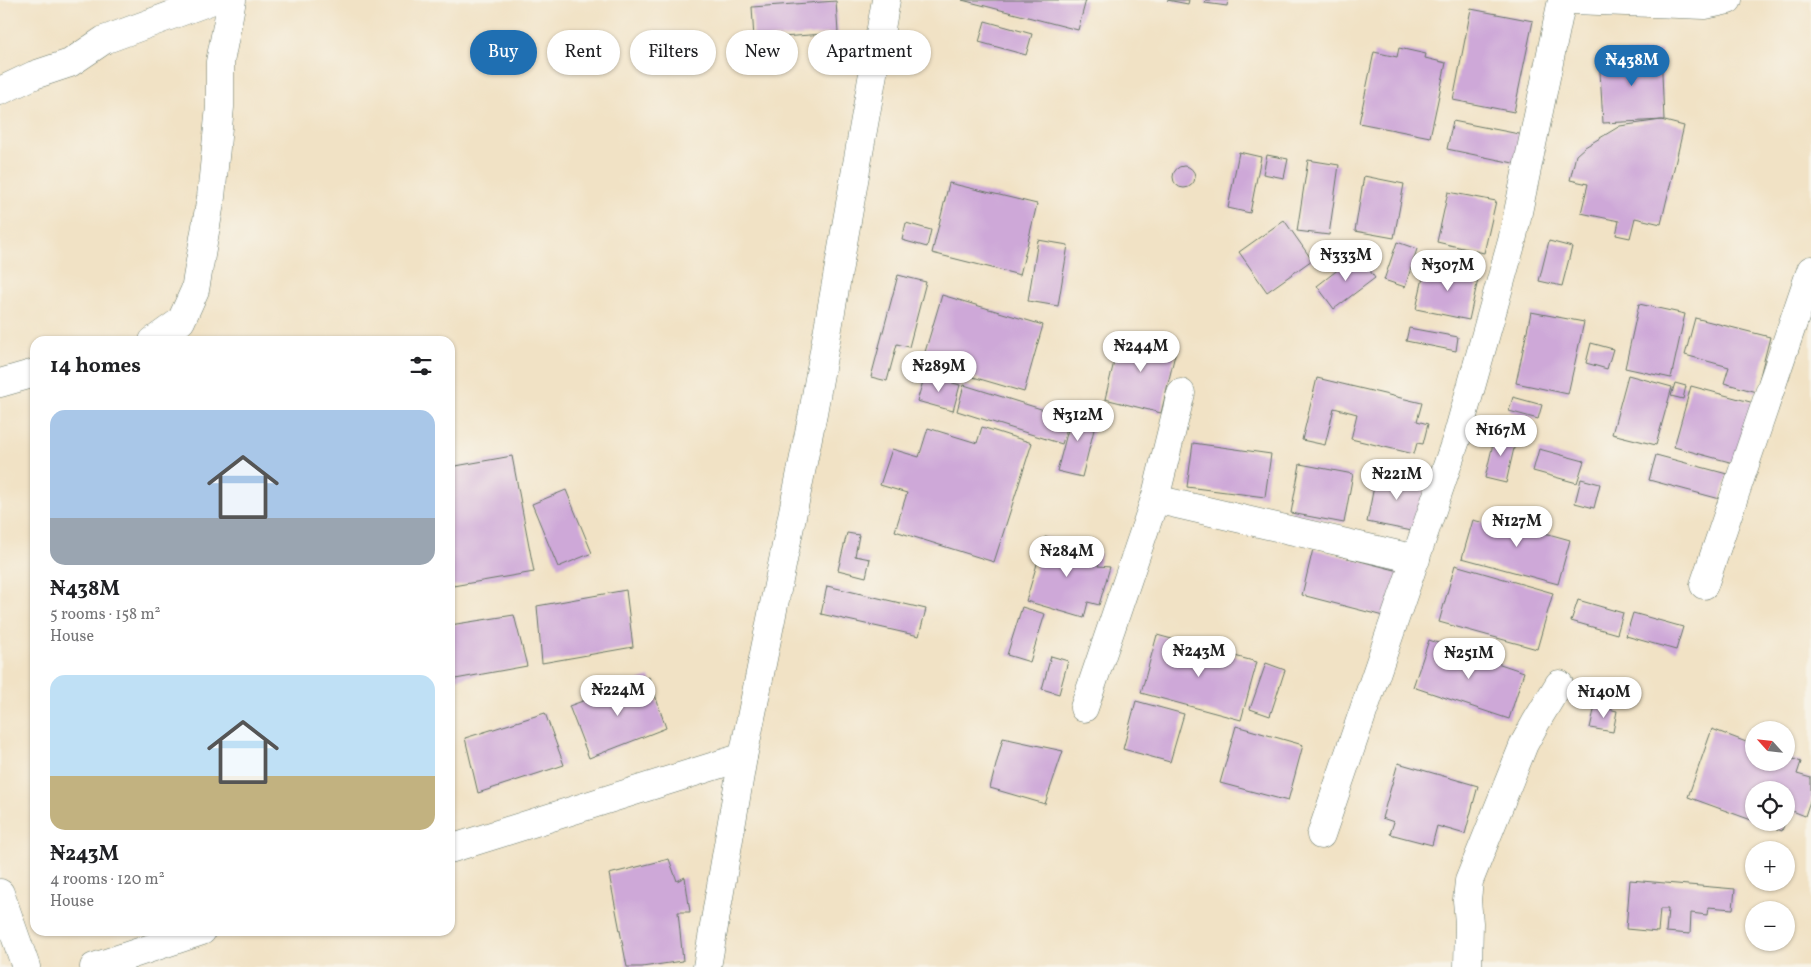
<!DOCTYPE html>
<html lang="en">
<head>
<meta charset="utf-8">
<style>
	body { margin:0; font-family:Vollkorn,serif; background:#f6f6f6; color:#202124; height:100vh; display:flex; flex-direction:column; font-size:19px; white-space:nowrap }
	* { box-sizing:border-box; margin:0 }
	p { font-size:16px; color:#757577 }
	.icon { flex:none; width:28px; height:28px; fill:none; stroke:currentColor; stroke-width:2; stroke-linecap:round; stroke-linejoin:round }
	.map { position:relative; flex:1; overflow:hidden }
	.side { position:absolute; left:30px; top:336px; width:425px; height:600px; display:flex; flex-direction:column; background:#fff; border-radius:15px; box-shadow:0 1px 4px #0004 }
	.side>* { flex:none }
	.hud { position:absolute; left:470px; top:30px; width:475px; height:45px; display:flex; gap:10px }
	.needle { width:32px; rotate:297deg }
	.tools { position:absolute; left:1745px; top:721px; display:grid; gap:10px }
	.tools a { display:grid; place-items:center; width:50px; height:50px; border-radius:50%; background:#fff; box-shadow:0 1px 4px #0004; font-size:25px }
	.price { position:absolute; translate:-50% -42px; padding:0 11px; border-radius:18px; background:#fff; color:#222; font-size:16px; line-height:32px; filter:drop-shadow(0 1px 2px #0008) }
	.price::after { content:''; position:absolute; left:50%; top:30px; width:15px; height:11px; margin-left:-8px; background:inherit; clip-path:polygon(0 0,100% 0,50% 100%) }
	.price.current { background:#1f6fb2; color:#fff }
	ul { padding:0; list-style:none }
	li { display:grid; align-content:center; gap:10px; height:265px; padding:0 20px }
	li span { display:grid; place-items:center; height:155px; border-radius:15px; color:#555 }
	li>.icon { margin-inline-start:auto }
	span .icon { width:90px; height:90px; fill:#fffc; stroke-width:1 }
	li b { font-size:21px }
	h2 { display:flex; justify-content:space-between; align-items:center; height:60px; padding:0 20px; font-size:21px }
	.pill { padding:0 18px; border-radius:22px; background:#fff; box-shadow:0 1px 4px #0004; font-size:18px; line-height:45px }
	.pill.current { background:#1f6fb2; color:#fff }
	.map>svg:first-child { display:block }
</style>
</head>
<body>
<div class="map">
<svg width="1811" height="967" viewBox="0 0 1811 967">
	<rect width="100%" height="100%" fill="#f7f3e8"/>
	<filter id="ink" filterUnits="userSpaceOnUse"><feTurbulence type="fractalNoise" baseFrequency=".02" numOctaves="2"/><feDisplacementMap in="SourceGraphic" scale="10" xChannelSelector="R" yChannelSelector="G"/><feConvolveMatrix kernelMatrix="1 2 1 2 8 2 1 2 1" color-interpolation-filters="sRGB"/></filter>
	<filter id="wash" filterUnits="userSpaceOnUse"><feTurbulence type="fractalNoise" baseFrequency=".0096" numOctaves="4" result="noise"/><feDisplacementMap in="SourceGraphic" scale="20" xChannelSelector="R" yChannelSelector="G"/><feGaussianBlur stdDeviation="1.12" result="paint"/><feColorMatrix in="noise" values="0 0 0 0 0 0 0 0 0 0 0 0 0 0 0 0 0 1.4 0 .05"/><feComposite in="paint" operator="in"/></filter>
	<g filter="url(#wash)">
		<rect width="100%" height="100%" fill="#f1e2c5"/>
		<g id="blocks">
			<g fill="#cea8d8">
				<path d="M962,0H1086L1078,30Z"/>
				<path d="M1167,0H1189L1188,4Z"/>
				<path d="M1206,0H1228L1227,6L1205,3Z"/>
				<path d="M836,1L838,33L754,39L752,7Z"/>
				<path d="M1471,9L1533,21L1514,112L1453,100Z"/>
				<path d="M985,21L1032,34L1026,55L979,42Z"/>
				<path d="M1399,48L1426,54L1425,58L1446,63L1430,137L1359,123L1374,52L1397,57Z"/>
				<path d="M1661,50L1664,120L1603,123L1599,54Z"/>
				<path d="M1661,120L1684,126L1661,224L1635,218L1630,238L1616,235L1619,221L1581,213L1588,184L1570,180L1576,155L1585,147L1620,126Z"/>
				<path d="M1453,121L1524,135L1518,164L1447,149Z"/>
				<path d="M1239,152L1261,157L1250,213L1228,208Z"/>
				<path d="M1267,155L1288,159L1284,178L1263,174Z"/>
				<path d="M1308,160L1339,165L1329,235L1297,231Z"/>
				<circle cx="1184" cy="177" r="11"/>
				<path d="M1364,176L1404,184L1394,238L1355,231Z"/>
				<path d="M949,183L1037,204L1020,275L932,253Z"/>
				<path d="M1448,192L1496,201L1484,253L1437,242Z"/>
				<path d="M1284,220L1312,260L1267,292L1239,252Z"/>
				<path d="M906,223L931,230L927,247L902,240Z"/>
				<path d="M1038,240L1068,245L1058,306L1028,301Z"/>
				<path d="M1549,241L1572,247L1562,286L1539,281Z"/>
				<path d="M1397,242L1417,249L1405,287L1384,280Z"/>
				<path d="M1358,254L1375,278L1334,309L1317,286Z"/>
				<path d="M1426,264L1479,275L1469,320L1416,309Z"/>
				<path d="M898,275L926,282L909,347L897,344L887,381L871,377Z"/>
				<path d="M942,295L1043,325L1024,392L922,362Z"/>
				<path d="M1639,304L1685,314L1671,378L1625,368Z"/>
				<path d="M1531,312L1584,322L1568,394L1516,383Z"/>
				<path d="M1695,318L1770,337L1756,392L1724,383L1729,367L1685,355Z"/>
				<path d="M1409,328L1458,337L1456,351L1406,341Z"/>
				<path d="M1121,333L1177,346L1161,413L1105,399Z"/>
				<path d="M1591,343L1613,349L1607,369L1586,363Z"/>
				<path d="M925,375L960,385L953,411L917,401Z"/>
				<path d="M1628,375L1672,387L1656,445L1612,434Z"/>
				<path d="M1317,378L1422,403L1417,421L1428,424L1423,444L1417,443L1414,454L1351,439L1357,414L1334,408L1325,445L1302,440Z"/>
				<path d="M1675,383L1686,386L1683,399L1671,396Z"/>
				<path d="M964,385L1070,418L1062,444L957,411Z"/>
				<path d="M1691,386L1754,403L1737,464L1674,447Z"/>
				<path d="M1513,397L1542,405L1538,419L1509,411Z"/>
				<path d="M1074,407L1098,414L1082,477L1057,471Z"/>
				<path d="M982,427L1032,443L994,562L895,531L907,493L880,485L892,449L919,457L928,428L977,443Z"/>
				<path d="M1496,431L1517,435L1506,483L1485,478Z"/>
				<path d="M1193,443L1271,454L1265,497L1187,487Z"/>
				<path d="M1539,449L1584,461L1577,483L1533,471Z"/>
				<path d="M1656,455L1727,474L1720,499L1649,480Z"/>
				<path d="M512,456L534,572L453,586L450,560V488H452L450,467Z"/>
				<path d="M1300,464L1353,474L1344,523L1291,513Z"/>
				<path d="M1377,471L1427,480L1417,532L1367,522Z"/>
				<path d="M1581,479L1600,484L1594,508L1575,503Z"/>
				<path d="M566,490L592,553L558,567L532,504Z"/>
				<path d="M1504,511L1537,520L1534,530L1570,540L1558,584L1462,558L1473,520L1500,527Z"/>
				<path d="M847,533L859,535L855,556L870,559L866,577L838,570Z"/>
				<path d="M1045,537L1101,554L1098,566L1110,567L1099,605L1088,602L1084,618L1026,601Z"/>
				<path d="M1313,549L1399,571L1387,617L1302,595Z"/>
				<path d="M1455,565L1553,593L1537,649L1439,622Z"/>
				<path d="M827,586L926,609L919,636L821,614Z"/>
				<path d="M626,590L633,647L542,663L537,606Z"/>
				<path d="M1578,600L1623,613L1617,634L1571,621Z"/>
				<path d="M1022,607L1045,614L1030,662L1007,655Z"/>
				<path d="M1633,613L1683,627L1676,650L1626,636Z"/>
				<path d="M514,615L527,666L450,680V625Z"/>
				<path d="M1157,635L1257,662L1241,720L1141,693Z"/>
				<path d="M1429,640L1524,672L1509,719L1413,687Z"/>
				<path d="M1051,656L1068,661L1059,694L1042,689Z"/>
				<path d="M1266,663L1285,670L1270,716L1250,709Z"/>
				<path d="M649,677L666,728L589,758L569,706Z"/>
				<path d="M1136,701L1184,714L1170,762L1123,749Z"/>
				<path d="M1595,706L1617,711L1613,732L1590,728Z"/>
				<path d="M545,713L564,765L478,793L465,738Z"/>
				<path d="M1236,726L1303,745L1288,801L1220,783Z"/>
				<path d="M1712,729L1754,745V762H1786V756L1801,762L1797,774L1811,778V798L1805,816L1790,810L1786,819V790H1754V821L1688,797Z"/>
				<path d="M1003,738L1063,751L1045,804L990,788Z"/>
				<path d="M1398,763L1478,786L1465,834L1437,826L1432,845L1390,834L1394,822L1382,818Z"/>
				<path d="M1759,822H1785L1782,831Z"/>
				<path d="M669,859L677,881L685,877L690,912H678L683,961L642,967H627L609,874Z"/>
				<path d="M1630,880L1735,889L1733,909L1708,907L1707,915L1691,913L1690,934L1666,932L1668,909H1660L1658,932L1626,929Z"/>
			</g>
		</g>
	</g>
	<g filter="url(#ink)">
		<use href="#blocks" fill-opacity="0" stroke="#687767" stroke-width="1"/>
		<g fill="none" stroke-linecap="round" stroke-linejoin="round">
			<defs>
				<g id="street">
					<path d="M1573,0L1705,5L1728,0"/>
					<path d="M0,91L34,75L70,63L104,40L213,0"/>
					<path d="M153,341L181,321L195,290L211,197L220,107V62L232,0"/>
					<path d="M0,383L35,373"/>
					<path d="M1155,499L1416,559"/>
					<path d="M1704,585L1811,270"/>
					<path d="M1084,708L1155,499L1181,393"/>
					<path d="M1321,835L1457,437L1512,241L1562,0"/>
					<path d="M450,849L743,757"/>
					<path d="M0,893L26,967"/>
					<path d="M94,967L202,931"/>
					<path d="M707,967L743,757L813,413L886,0"/>
					<path d="M1468,967L1469,923L1467,900L1469,881L1524,744L1536,722L1559,684"/>
				</g>
			</defs>
			<use href="#street" stroke="#687767" stroke-width="29"/>
			<use href="#street" stroke="#fff" stroke-width="28"/>
		</g>
	</g>
</svg>
<div class="tools">
<a><svg class="needle" viewBox="-14 -14 28 28"><path d="M0-13l5 13h-10z" fill="#e53935"/><path d="M0 13l5-13h-10z" fill="#757577"/></svg></a>
<a><svg class="icon" aria-label="locate" viewBox="0 0 24 24"><circle cx="12" cy="12" r="6"/><path d="M12 2v4M12 18v4M2 12h4M18 12h4"/></svg></a>
<a>+</a>
<a>−</a>
</div>
<b class="price current" style="left:1632px;top:87px">₦438M</b>
<b class="price" style="left:1346px;top:282px">₦333M</b>
<b class="price" style="left:1448px;top:292px">₦307M</b>
<b class="price" style="left:1141px;top:373px">₦244M</b>
<b class="price" style="left:939px;top:393px">₦289M</b>
<b class="price" style="left:1078px;top:442px">₦312M</b>
<b class="price" style="left:1501px;top:457px">₦167M</b>
<b class="price" style="left:1397px;top:501px">₦221M</b>
<b class="price" style="left:1517px;top:548px">₦127M</b>
<b class="price" style="left:1067px;top:578px">₦284M</b>
<b class="price" style="left:1199px;top:678px">₦243M</b>
<b class="price" style="left:1469px;top:680px">₦251M</b>
<b class="price" style="left:618px;top:717px">₦224M</b>
<b class="price" style="left:1604px;top:719px">₦140M</b>
<div class="hud">
<a class="pill current">Buy</a>
<a class="pill">Rent</a>
<a class="pill">Filters</a>
<a class="pill">New</a>
<a class="pill">Apartment</a>
</div>
<section class="side">
<h2>14 homes<svg class="icon" aria-label="filters" viewBox="0 0 24 24"><path d="M4 7h16M4 17h16"/><circle cx="9" cy="7" r="2"/><circle cx="15" cy="17" r="2"/></svg></h2>
<ul>
<li><span style="background:linear-gradient(#a9c7e8 70%,#9aa5b1 0)"><svg class="icon" aria-label="home" viewBox="0 0 24 24"><path d="M3 11l9-7 9 7M6 9v11h12V9"/></svg></span><div><b>₦438M</b><p>5 rooms · 158 m²</p><p>House</p></div></li>
<li><span style="background:linear-gradient(#bfe0f5 65%,#c2b280 0)"><svg class="icon" aria-label="home" viewBox="0 0 24 24"><path d="M3 11l9-7 9 7M6 9v11h12V9"/></svg></span><div><b>₦243M</b><p>4 rooms · 120 m²</p><p>House</p></div></li>
</ul>
</section>
</div>
</body>
</html>
